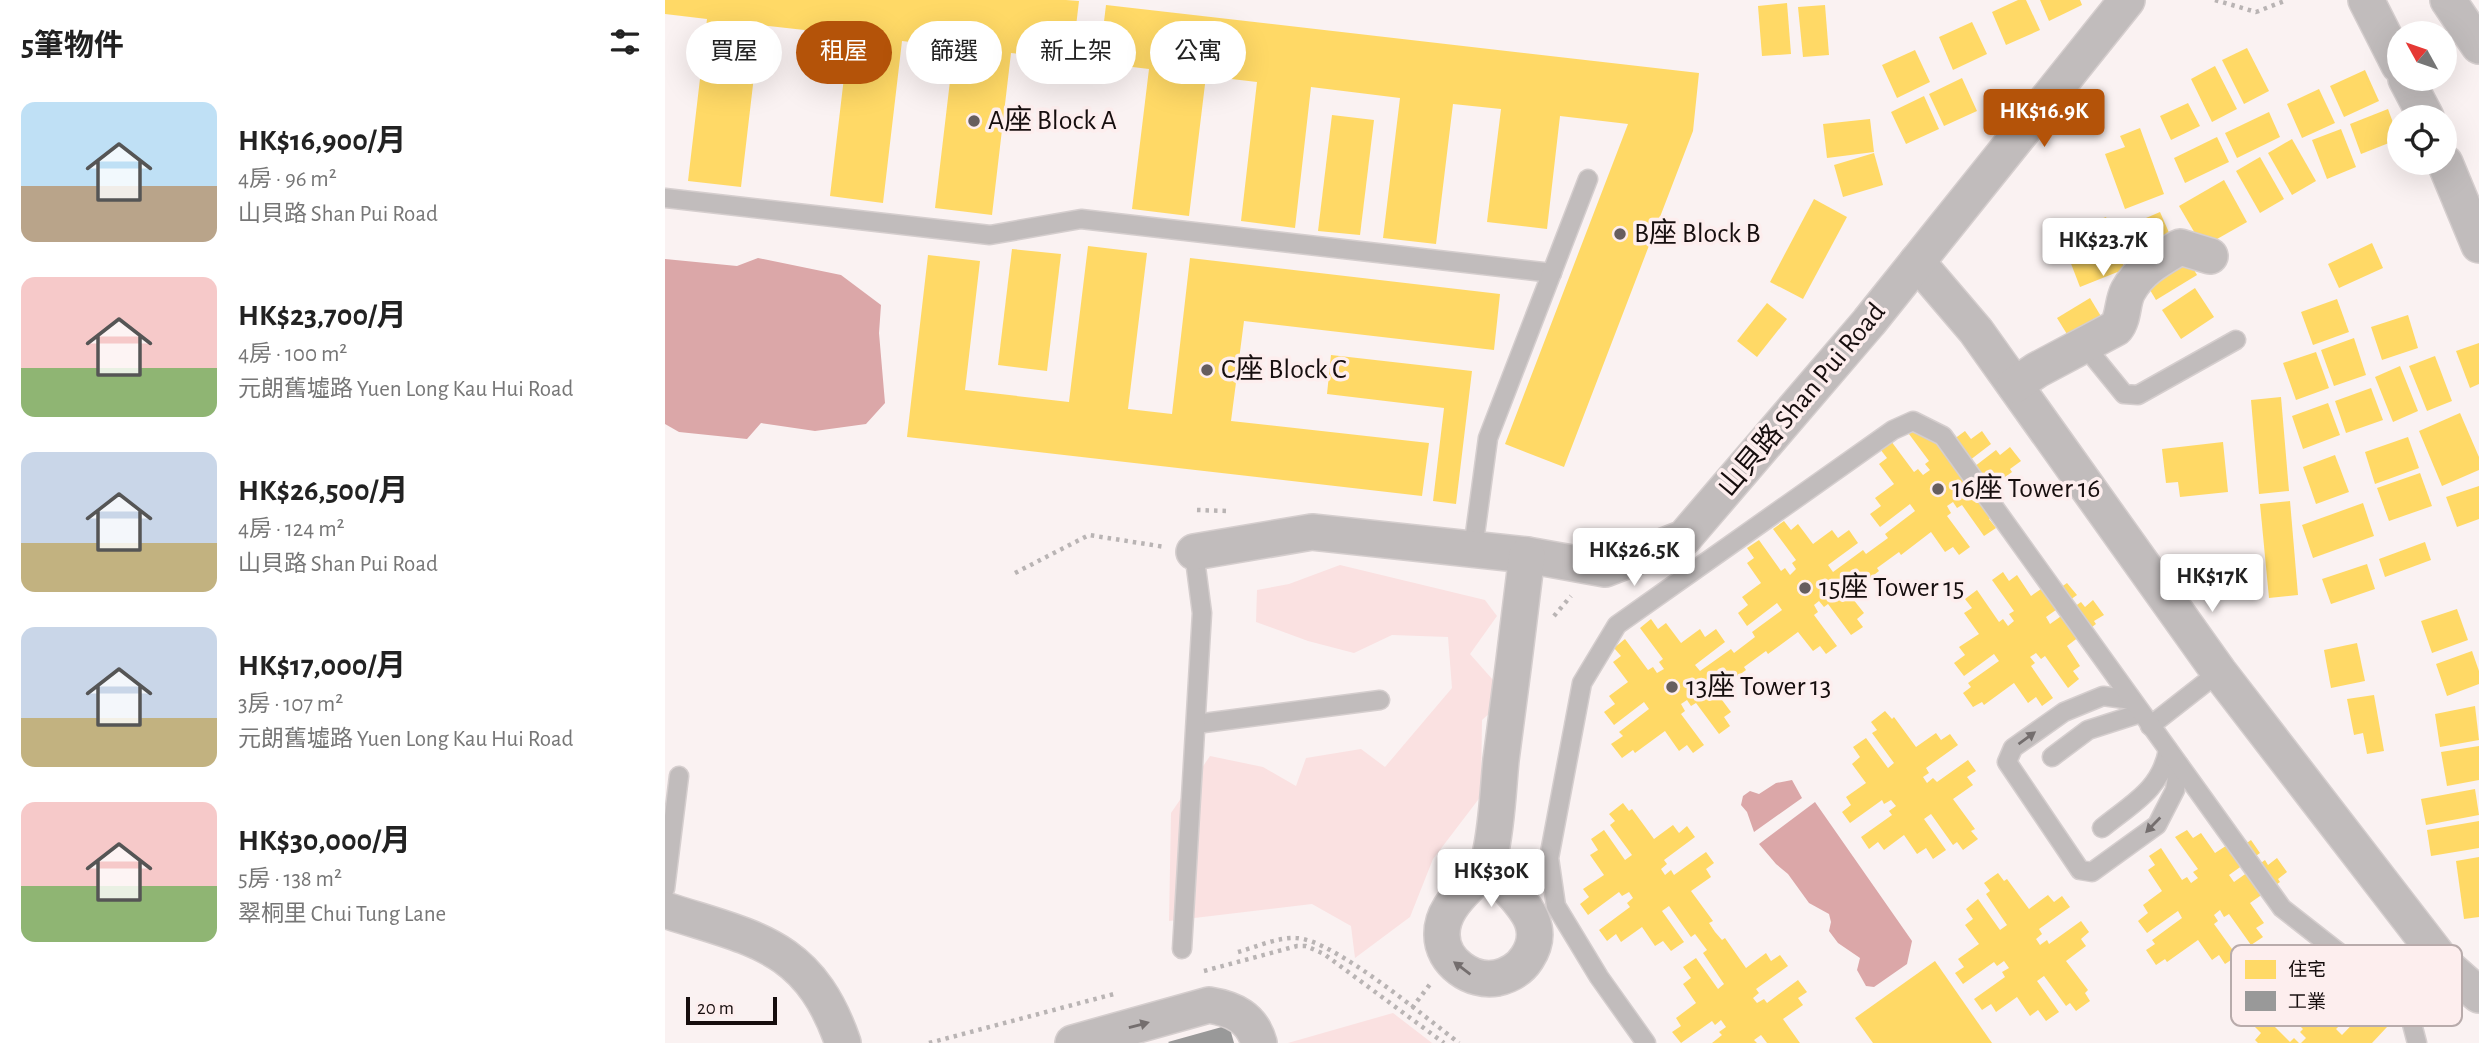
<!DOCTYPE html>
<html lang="zh-TW">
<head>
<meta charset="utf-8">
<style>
	body { margin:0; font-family:"Alegreya Sans","Noto Sans TC",sans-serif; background:#f6f6f6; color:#222; height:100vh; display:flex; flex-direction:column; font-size:26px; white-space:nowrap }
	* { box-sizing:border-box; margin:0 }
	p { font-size:23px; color:#767676 }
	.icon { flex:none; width:38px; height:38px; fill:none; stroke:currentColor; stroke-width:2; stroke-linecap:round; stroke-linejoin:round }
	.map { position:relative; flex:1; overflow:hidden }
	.side { display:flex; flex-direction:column; background:#fff; width:665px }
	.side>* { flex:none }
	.banner { position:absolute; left:21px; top:21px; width:665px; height:63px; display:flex; gap:14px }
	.needle { width:46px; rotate:310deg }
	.tools { position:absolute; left:1722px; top:21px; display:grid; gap:14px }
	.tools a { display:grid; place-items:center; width:70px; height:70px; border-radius:50%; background:#fff; box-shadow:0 7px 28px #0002; font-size:35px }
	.scale { position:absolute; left:21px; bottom:18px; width:91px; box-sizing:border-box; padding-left:7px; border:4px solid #160e0e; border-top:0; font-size:19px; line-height:24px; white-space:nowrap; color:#160e0e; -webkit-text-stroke:5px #fdeeee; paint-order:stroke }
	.price { position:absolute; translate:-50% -60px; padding:0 16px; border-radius:7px; background:#fff; color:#222; font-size:23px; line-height:46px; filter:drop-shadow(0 2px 4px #0008) }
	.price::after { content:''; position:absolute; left:50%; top:42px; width:21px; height:16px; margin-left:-10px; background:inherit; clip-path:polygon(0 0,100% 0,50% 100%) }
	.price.current { background:#b45309; color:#fff }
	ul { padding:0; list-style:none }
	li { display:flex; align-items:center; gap:21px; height:175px; padding:0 21px }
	li span { display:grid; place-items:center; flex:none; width:196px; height:140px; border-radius:14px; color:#555 }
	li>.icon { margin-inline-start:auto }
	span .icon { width:84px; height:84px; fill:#fffc; stroke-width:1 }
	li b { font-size:30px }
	h2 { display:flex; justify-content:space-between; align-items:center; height:84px; padding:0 21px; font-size:30px }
	.chip { padding:0 24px; border-radius:32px; background:#fff; box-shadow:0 7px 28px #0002; font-size:24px; line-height:63px }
	.chip.current { background:#b45309; color:#fff }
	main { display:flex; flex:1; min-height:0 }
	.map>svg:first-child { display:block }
</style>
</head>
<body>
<main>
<section class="side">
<h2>5筆物件<svg class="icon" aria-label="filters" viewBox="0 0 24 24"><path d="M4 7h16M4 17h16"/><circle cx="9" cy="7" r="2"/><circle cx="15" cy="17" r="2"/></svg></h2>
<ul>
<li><span style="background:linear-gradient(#bfe0f5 60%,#b9a48a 0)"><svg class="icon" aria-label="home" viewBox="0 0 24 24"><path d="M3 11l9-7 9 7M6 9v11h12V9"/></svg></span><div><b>HK$16,900/月</b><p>4房 · 96 m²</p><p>山貝路 Shan Pui Road</p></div></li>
<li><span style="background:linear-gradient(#f6c9c9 65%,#8fb573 0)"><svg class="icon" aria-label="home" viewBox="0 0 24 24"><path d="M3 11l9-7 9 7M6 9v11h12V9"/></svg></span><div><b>HK$23,700/月</b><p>4房 · 100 m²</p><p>元朗舊墟路 Yuen Long Kau Hui Road</p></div></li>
<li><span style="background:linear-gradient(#c9d6e8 65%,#c2b280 0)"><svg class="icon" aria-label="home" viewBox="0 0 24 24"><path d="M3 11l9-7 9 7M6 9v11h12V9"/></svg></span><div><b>HK$26,500/月</b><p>4房 · 124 m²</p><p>山貝路 Shan Pui Road</p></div></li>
<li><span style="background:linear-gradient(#c9d6e8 65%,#c2b280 0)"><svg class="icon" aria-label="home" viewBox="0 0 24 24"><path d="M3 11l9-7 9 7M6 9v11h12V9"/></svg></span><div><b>HK$17,000/月</b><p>3房 · 107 m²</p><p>元朗舊墟路 Yuen Long Kau Hui Road</p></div></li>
<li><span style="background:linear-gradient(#f6c9c9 60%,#8fb573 0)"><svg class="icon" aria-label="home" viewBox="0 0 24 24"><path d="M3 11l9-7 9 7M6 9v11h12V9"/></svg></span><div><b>HK$30,000/月</b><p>5房 · 138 m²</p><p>翠桐里 Chui Tung Lane</p></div></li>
</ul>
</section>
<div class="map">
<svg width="1814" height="1043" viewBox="0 0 1814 1043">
	<rect width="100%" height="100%" fill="#faf2f2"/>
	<g fill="#fae1e1">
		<path d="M675,565L820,600L832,616L805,654L828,680L835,704L817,720L816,796L768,859L745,917L690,958L686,926L647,904L504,921L506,813L545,756L598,767L631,786L641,758L696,749L720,767L787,688L783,637L727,635L689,653L643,641L591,622L592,590L624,584Z"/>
		<path d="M728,1013L767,1043H623Z"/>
	</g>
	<g fill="#dba7a8">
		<path d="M93,258L176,275L216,305L214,333L220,403L201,424L150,431L96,423L82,439L14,432L0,424V259L72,266Z"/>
		<path d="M1127,780L1137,798L1089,832L1082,812L1076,805L1078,796L1085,791L1094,794L1111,783Z"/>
		<path d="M1150,802L1247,941L1242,964L1209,987L1201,986L1192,970L1195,958L1173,943L1164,931L1166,922L1164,914L1144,903L1123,874L1111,864L1094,844Z"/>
	</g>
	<g fill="#ffd966">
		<path d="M0,0H401L414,1L407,60L346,53L327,215L270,208L289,47L237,41L218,203L165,196L184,35L95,25L76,187L23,181L42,19L0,14Z"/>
		<path d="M1353,0H1361L1375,30L1341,45L1327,12Z"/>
		<path d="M1375,0H1415L1417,5L1384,21Z"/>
		<path d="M1122,3L1126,54L1097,56L1093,6Z"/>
		<path d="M441,5L1034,73L1028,131L899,467L840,444L963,124L895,116L882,229L822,222L836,109L788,104L771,244L718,238L735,98L646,87L630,228L576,221L592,82L541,76L524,216L467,209L484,69L434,63Z"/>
		<path d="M1160,5L1164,55L1138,57L1133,7Z"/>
		<path d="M1307,22L1322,54L1288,70L1274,37Z"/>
		<path d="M1582,48L1604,91L1579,104L1557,60Z"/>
		<path d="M1250,50L1265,82L1232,98L1217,65Z"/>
		<path d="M1550,66L1572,109L1547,122L1526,79Z"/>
		<path d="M1700,70L1714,101L1679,117L1665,86Z"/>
		<path d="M1297,78L1312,111L1279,126L1264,94Z"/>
		<path d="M1654,89L1670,123L1637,138L1622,104Z"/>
		<path d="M1259,96L1274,129L1241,144L1226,112Z"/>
		<path d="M1523,103L1535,126L1506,140L1495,116Z"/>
		<path d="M1723,109L1734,139L1696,154L1685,124Z"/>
		<path d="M1604,112L1615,137L1572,158L1560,133Z"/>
		<path d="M667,115L709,120L695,235L653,231Z"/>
		<path d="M1205,119L1209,152L1162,158L1158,124Z"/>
		<path d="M1475,128L1499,194L1460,209L1440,154L1460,147L1455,136Z"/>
		<path d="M1676,129L1691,167L1662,179L1647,140Z"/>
		<path d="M1552,137L1564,162L1520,183L1509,158Z"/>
		<path d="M1627,139L1651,181L1627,195L1603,153Z"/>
		<path d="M1209,153L1218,185L1178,197L1169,165Z"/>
		<path d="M1595,157L1619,199L1595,213L1571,171Z"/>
		<path d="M1559,180L1582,222L1538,247L1514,206Z"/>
		<path d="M1149,199L1182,217L1138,299L1105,282Z"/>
		<path d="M1495,212L1509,244L1473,259L1460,227Z"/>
		<path d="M1441,217L1460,269L1415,287L1395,235Z"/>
		<path d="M1707,243L1718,268L1674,288L1663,264Z"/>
		<path d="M423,246L482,253L463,409L507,414L525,258L835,294L829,350L579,321L566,421L764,443L757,496L242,437L263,255L315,261L300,390L404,402Z"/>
		<path d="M347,249L396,254L382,371L333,365Z"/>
		<path d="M1518,251L1532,275L1491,300L1476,275Z"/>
		<path d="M1530,288L1549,317L1516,339L1497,310Z"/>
		<path d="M1425,298L1443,328L1410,347L1392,318Z"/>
		<path d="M1672,299L1684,332L1648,345L1636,312Z"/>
		<path d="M1102,303L1122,319L1092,357L1072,341Z"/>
		<path d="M1743,315L1753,348L1717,360L1706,327Z"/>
		<path d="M1689,338L1701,375L1669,386L1656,350Z"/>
		<path d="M1814,343V384L1805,388L1791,351Z"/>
		<path d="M1651,352L1664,388L1631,400L1618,363Z"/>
		<path d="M666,355L807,371L791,504L768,501L779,408L662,394Z"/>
		<path d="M1770,356L1787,401L1762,411L1744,366Z"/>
		<path d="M1735,366L1753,411L1728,422L1710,377Z"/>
		<path d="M1706,388L1718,420L1681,433L1670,401Z"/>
		<path d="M1616,397L1624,491L1594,494L1586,400Z"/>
		<path d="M1663,403L1675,435L1638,449L1627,416Z"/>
		<path d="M1795,413L1814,457V470L1777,486L1754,431Z"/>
		<path d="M1252,421L1281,445L1300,431L1306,439L1317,431L1326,444L1296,467L1301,473L1331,450L1335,455L1345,447L1356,461L1345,469L1347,472L1317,494L1332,514L1324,519L1331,528L1319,536L1297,505L1292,508L1288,502L1282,506L1286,513L1282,516L1305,547L1294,555L1288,547L1280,552L1266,532L1236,555L1234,552L1212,568L1214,571L1184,594L1199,613L1192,619L1198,627L1186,635L1163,604L1159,607L1154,601L1149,605L1153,612L1149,615L1172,646L1161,654L1155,646L1148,651L1133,632L1103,654L1101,651L1079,667L1081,670L1051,692L1066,712L1059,717L1065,726L1054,734L1031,703L1026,706L1022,700L1016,704L1020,711L1016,714L1039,745L1028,753L1022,745L1014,751L1000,731L970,753L968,750L957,758L946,744L958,736L954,732L984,709L979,702L949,725L939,712L950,704L944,696L963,682L948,662L956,656L949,648L960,639L983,670L988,667L992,673L999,669L994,662L998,659L975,628L986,619L993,629L1001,623L1016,643L1035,629L1040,637L1051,629L1060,642L1030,665L1035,671L1066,649L1069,653L1090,637L1087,632L1117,610L1112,603L1082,626L1073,613L1083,605L1077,597L1096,583L1082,563L1089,558L1082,548L1094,540L1116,571L1120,568L1125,575L1131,569L1127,563L1131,560L1108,529L1119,521L1126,530L1133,524L1148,544L1167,530L1173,538L1184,530L1193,543L1163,565L1168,572L1198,550L1201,554L1223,538L1220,534L1250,511L1245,504L1215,527L1205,514L1216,506L1210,498L1229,484L1214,464L1222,458L1215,449L1226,441L1249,472L1253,469L1258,475L1265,470L1260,464L1264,461L1241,430Z"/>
		<path d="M1743,437L1754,468L1710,484L1700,452Z"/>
		<path d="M1558,442L1563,492L1515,497L1513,482L1501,483L1497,449Z"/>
		<path d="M1670,455L1684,492L1651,504L1638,467Z"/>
		<path d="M1755,473L1767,506L1724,521L1712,488Z"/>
		<path d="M1814,486V519L1792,527L1781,497Z"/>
		<path d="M1625,501L1633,595L1604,598L1595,504Z"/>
		<path d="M1698,503L1709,536L1648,558L1637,525Z"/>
		<path d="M1760,542L1766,560L1720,577L1714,559Z"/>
		<path d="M1702,564L1710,589L1666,604L1657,579Z"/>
		<path d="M1338,572L1344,581L1352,575L1366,596L1386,582L1392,590L1402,583L1412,595L1381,617L1385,624L1416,602L1420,607L1428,600L1439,615L1429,621L1431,624L1402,646L1415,666L1408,671L1414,679L1403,688L1380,656L1376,659L1371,653L1365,657L1370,663L1366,666L1388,698L1377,706L1371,697L1363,703L1349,683L1319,705L1317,702L1308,707L1298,693L1306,687L1303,683L1334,661L1329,654L1299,676L1289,663L1300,655L1294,647L1314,634L1299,613L1307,608L1300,599L1312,590L1334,622L1338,619L1343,626L1349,621L1344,614L1349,611L1327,580Z"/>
		<path d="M1792,609L1803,640L1767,653L1756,621Z"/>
		<path d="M1692,643L1700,681L1666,688L1659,650Z"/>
		<path d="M1807,651L1814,671V684L1782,696L1771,664Z"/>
		<path d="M1709,695L1719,751L1702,754L1698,733L1689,735L1682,699Z"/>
		<path d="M1810,706L1814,740L1775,747L1770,714Z"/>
		<path d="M1220,711L1227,719L1229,717L1251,747L1271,733L1276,740L1285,734L1293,745L1261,768L1264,773L1258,777L1262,783L1268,778L1272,782L1303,760L1311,771L1302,777L1308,785L1288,799L1310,829L1306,831L1313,839L1298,850L1292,842L1288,845L1266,814L1259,819L1281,850L1268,859L1261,848L1252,854L1239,835L1219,850L1213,842L1204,849L1196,837L1227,815L1224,811L1231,806L1226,800L1219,804L1217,800L1185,823L1177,812L1186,805L1181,797L1201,783L1187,764L1195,757L1188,747L1201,738L1223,768L1229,763L1207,733L1212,730L1206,722Z"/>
		<path d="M1814,746V780L1782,786L1776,752Z"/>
		<path d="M1810,789L1814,815L1761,825L1756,799Z"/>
		<path d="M958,803L964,811L967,809L989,839L1008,825L1014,833L1022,826L1030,837L999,860L1002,864L996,869L1000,875L1006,870L1009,875L1041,852L1049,863L1041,869L1046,877L1026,891L1048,921L1044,923L1050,932L1057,940L1060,938L1081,968L1101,953L1106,961L1115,955L1123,966L1091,989L1094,993L1088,998L1092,1003L1099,999L1102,1003L1133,980L1142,992L1133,998L1138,1005L1118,1019L1135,1043H1102L1096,1035L1089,1040L1092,1043H1047L1057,1035L1054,1032L1061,1027L1056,1020L1050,1025L1047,1021L1016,1043L1007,1032L1016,1026L1011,1018L1031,1003L1018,984L1026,978L1018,967L1031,958L1053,989L1059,984L1038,953L1042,950L1030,934L1026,937L1004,906L997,911L1019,942L1006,951L998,941L990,946L977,927L956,942L951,934L942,941L934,930L965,907L962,903L968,898L964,892L957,896L954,892L923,915L915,904L924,897L918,889L939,875L925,855L933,850L926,839L939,830L960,860L967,855L945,825L950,821L944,814Z"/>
		<path d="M1814,821V848L1766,856L1762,830Z"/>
		<path d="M1522,830L1528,838L1536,833L1550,853L1570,840L1575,848L1586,840L1595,853L1564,875L1569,882L1600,860L1603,865L1612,858L1622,872L1613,879L1615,882L1585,903L1599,923L1591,928L1598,937L1586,945L1564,914L1559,917L1555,910L1549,915L1553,921L1549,924L1572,956L1560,964L1554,955L1547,960L1533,940L1502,962L1500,959L1491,965L1481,950L1490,944L1487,940L1517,918L1513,911L1482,933L1473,921L1483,913L1478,905L1497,891L1483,870L1490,865L1484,856L1496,848L1517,880L1522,877L1526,883L1533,878L1528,872L1533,869L1510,837Z"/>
		<path d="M1814,857V917L1799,919L1791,861Z"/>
		<path d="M1333,873L1339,881L1342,879L1364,909L1383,895L1389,902L1397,896L1405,907L1374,929L1377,934L1371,939L1375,945L1382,940L1384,944L1416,921L1424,932L1416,939L1421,946L1401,961L1423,990L1420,993L1425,1001L1411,1011L1405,1003L1401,1006L1379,976L1372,981L1394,1012L1381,1021L1373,1010L1365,1016L1352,997L1331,1012L1326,1004L1317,1010L1309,999L1340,977L1337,972L1344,968L1339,961L1332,966L1329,962L1298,984L1290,973L1299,967L1293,959L1314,944L1300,925L1308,919L1301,909L1313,899L1335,930L1342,925L1321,894L1325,891L1319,883Z"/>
		<path d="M1270,961L1327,1043H1208L1190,1018Z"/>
		<path d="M1686,991L1697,1003L1671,1029L1677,1035L1703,1008L1707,1012L1715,1004L1727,1017L1720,1024L1722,1027L1707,1043H1636L1641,1038L1635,1032L1638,1029L1611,1002L1621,992L1629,1000L1636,993L1653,1011L1670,994L1677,1001Z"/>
		<path d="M1598,1015L1625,1042L1629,1038L1634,1043H1593L1590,1040L1596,1033L1588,1025Z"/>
	</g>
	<path fill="#999" d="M564,1025L569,1043H504L503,1042Z"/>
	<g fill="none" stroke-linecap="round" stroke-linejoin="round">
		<defs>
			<g id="lane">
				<path d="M0,198L325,235L416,219L887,273"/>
				<path d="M1419,345L1459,394L1473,395L1571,340"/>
				<path d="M808,549L823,438L923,179"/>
				<path d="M1467,700L1438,696L1399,712L1348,748L1342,762L1415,870L1427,872L1492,825L1510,790L1514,765"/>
				<path d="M531,724L715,700"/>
				<path d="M1485,726L1554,672"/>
				<path d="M1387,757L1423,730L1476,713"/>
				<path d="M1437,828C1466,804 1496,790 1503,750"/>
				<path d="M0,889L14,776"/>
				<path d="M517,949L537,613L529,552"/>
				<path d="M981,1043L934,977L891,906L884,858L917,683L952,625L1228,430L1248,421L1278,436L1617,908L1727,994L1746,1020L1752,1043"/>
			</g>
			<g id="street">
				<path d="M1701,0L1734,65"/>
				<path d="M1783,0L1814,46"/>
				<path d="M1741,79L1761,117"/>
				<path d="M1780,163L1814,245"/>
				<path d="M1252,262L1311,331L1554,672L1780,965L1814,995"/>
				<path d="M1350,385L1372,370L1451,328C1459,318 1457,302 1463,291C1475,269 1495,259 1515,247L1545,256"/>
				<path d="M529,552L647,532L862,555L940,569L1019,538L1204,322L1462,0"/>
				<path d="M824,858C828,866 831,875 837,881C857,904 883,926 862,958C855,969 845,975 832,978C807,983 777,962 777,935C776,899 818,882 825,855C832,825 833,791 836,760C845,692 854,623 862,555"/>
				<path d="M0,910C89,939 144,944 178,1043"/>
				<path d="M408,1043L544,1005C569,1009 587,1018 594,1043"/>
			</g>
		</defs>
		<use href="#lane" stroke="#d5cece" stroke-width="21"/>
		<use href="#street" stroke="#d5cece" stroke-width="38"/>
		<g stroke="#b9b4b4" stroke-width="4.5" stroke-dasharray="3.5 5" stroke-linecap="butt">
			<path d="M1550,0L1591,12L1622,0"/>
			<path d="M532,510L562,511"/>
			<path d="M350,573L424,535L500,547"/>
			<path d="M889,616L906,596"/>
			<path d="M573,952C591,947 613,937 631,938C668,939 761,1018 794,1043"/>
			<path d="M539,971L632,946H641L659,954L779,1043"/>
			<path d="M747,1008L766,983"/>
			<path d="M264,1043L449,994"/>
		</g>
		<use href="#lane" stroke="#c1bcbc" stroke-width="18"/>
		<use href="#street" stroke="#c1bcbc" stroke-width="35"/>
	</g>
	<defs><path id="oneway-solid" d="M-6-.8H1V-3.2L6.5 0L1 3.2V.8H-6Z" transform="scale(1.75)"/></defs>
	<g fill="#746e6e">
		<use href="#oneway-solid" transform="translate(1362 738) rotate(-36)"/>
		<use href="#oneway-solid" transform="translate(1488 825) rotate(134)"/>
		<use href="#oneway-solid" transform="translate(797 968) rotate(-143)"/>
		<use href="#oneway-solid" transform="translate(474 1025) rotate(-15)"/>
	</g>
	<g fill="#665e5e" stroke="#fdeeee" stroke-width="2.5">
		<circle cx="309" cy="121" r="7"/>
		<circle cx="955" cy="234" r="7"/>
		<circle cx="542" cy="370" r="7"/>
		<circle cx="1273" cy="489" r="7"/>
		<circle cx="1140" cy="588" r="7"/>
		<circle cx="1007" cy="687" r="7"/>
	</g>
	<g text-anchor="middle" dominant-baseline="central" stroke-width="7" stroke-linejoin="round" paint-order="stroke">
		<g font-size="28" fill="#160e0e" stroke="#fdeeee" text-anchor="start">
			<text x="323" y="121">A座 Block A</text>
			<text x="969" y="234">B座 Block B</text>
			<text x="556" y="370">C座 Block C</text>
			<text x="1287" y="489">16座 Tower 16</text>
			<text x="1154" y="588">15座 Tower 15</text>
			<text x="1021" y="687">13座 Tower 13</text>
		</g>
		<g font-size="28" fill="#160e0e" stroke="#fdeeee">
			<text transform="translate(1137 400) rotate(-50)">山貝路 Shan Pui Road</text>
		</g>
	</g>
	<rect x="1566" y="945" width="231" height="81" rx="10" fill="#fdeeee" stroke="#b8abab" stroke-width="2"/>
	<rect x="1580" y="960" width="31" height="19" fill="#ffd966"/>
	<rect x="1580" y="991" width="31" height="20" fill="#999"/>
	<g font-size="19" fill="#160e0e">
		<text x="1623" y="976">住宅</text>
		<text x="1623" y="1008">工業</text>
	</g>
</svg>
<div class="tools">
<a><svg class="needle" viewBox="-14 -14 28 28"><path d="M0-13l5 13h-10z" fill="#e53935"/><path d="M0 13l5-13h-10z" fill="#767676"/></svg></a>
<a><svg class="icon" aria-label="locate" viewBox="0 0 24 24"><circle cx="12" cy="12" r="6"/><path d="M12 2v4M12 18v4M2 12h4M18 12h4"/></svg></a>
</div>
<div class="scale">20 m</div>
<b class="price current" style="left:1379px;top:149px">HK$16.9K</b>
<b class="price" style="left:1438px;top:278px">HK$23.7K</b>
<b class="price" style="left:969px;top:588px">HK$26.5K</b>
<b class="price" style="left:1547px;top:614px">HK$17K</b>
<b class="price" style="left:826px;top:909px">HK$30K</b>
<div class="banner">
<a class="chip">買屋</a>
<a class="chip current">租屋</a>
<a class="chip">篩選</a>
<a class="chip">新上架</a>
<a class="chip">公寓</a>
</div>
</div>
</main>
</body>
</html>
